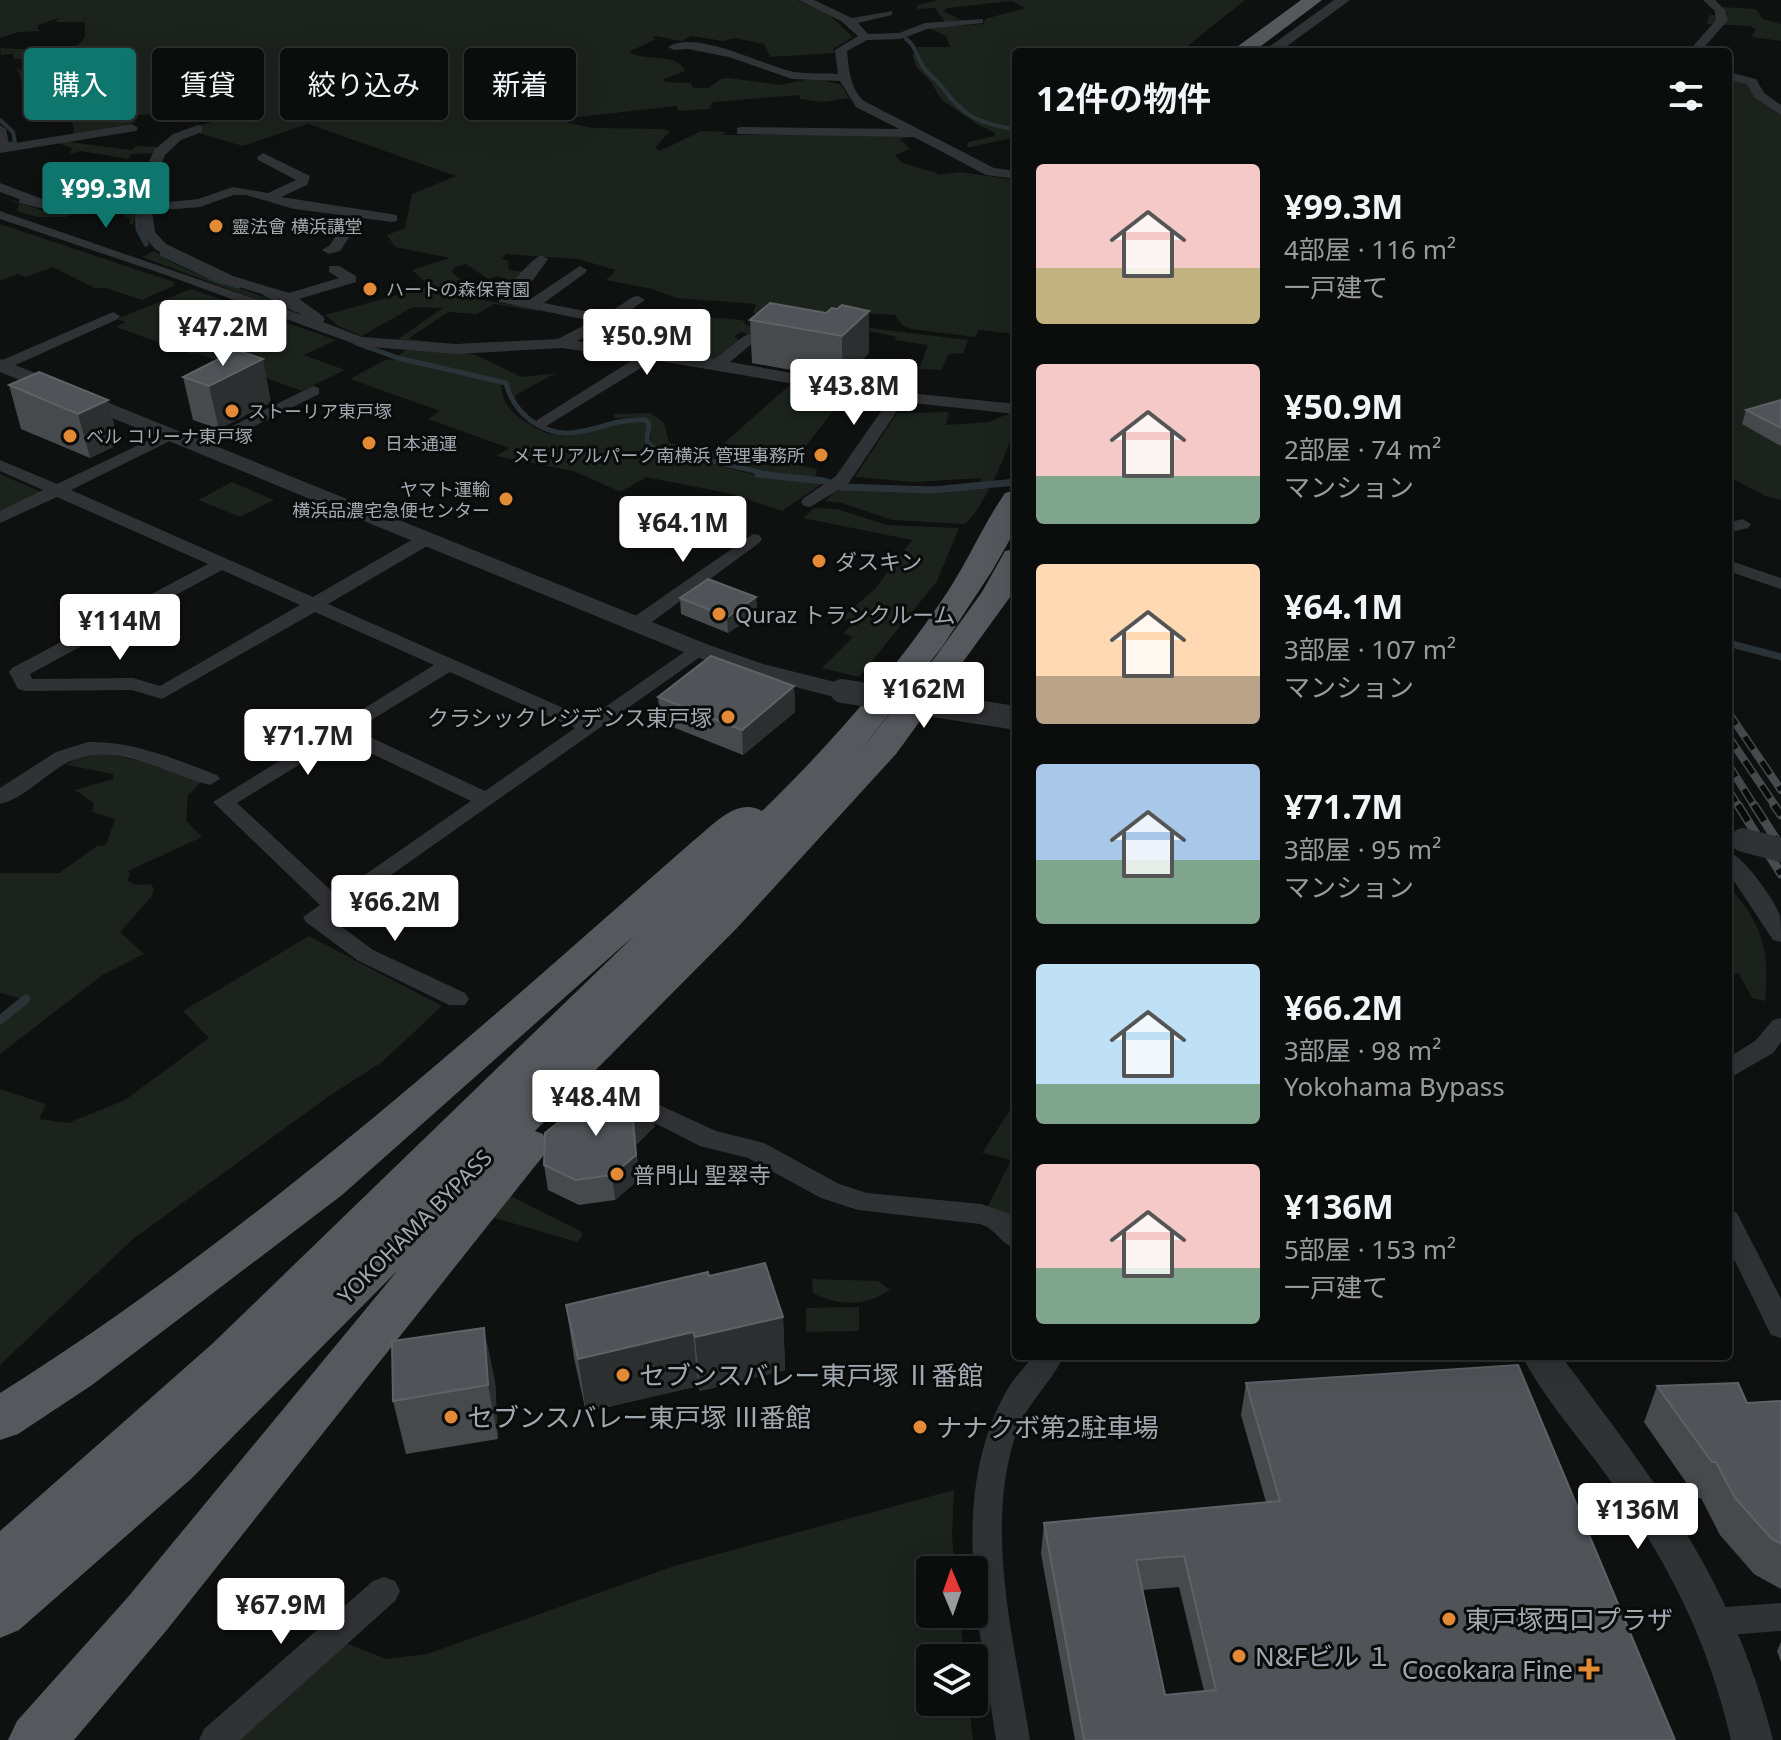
<!DOCTYPE html>
<html lang="ja">
<head>
<meta charset="utf-8">
<style>
	body { margin:0; font-family:"Noto Sans","Noto Sans JP",sans-serif; background:#141515; color:#f1f3f6; height:100vh; display:flex; flex-direction:column; font-size:30px; white-space:nowrap }
	* { box-sizing:border-box; margin:0 }
	p { font-size:26px; color:#9a9b9d }
	.icon { flex:none; width:44px; height:44px; fill:none; stroke:currentColor; stroke-width:2; stroke-linecap:round; stroke-linejoin:round }
	.map { position:relative; flex:1; overflow:hidden }
	.details { position:absolute; left:1012px; top:48px; width:720px; height:1312px; display:flex; flex-direction:column; background:#0b0c0c; border-radius:8px; box-shadow:0 8px 32px #0002,0 0 0 2px #2b2c2d }
	.details>* { flex:none }
	.hud { position:absolute; left:24px; top:48px; width:760px; height:72px; display:flex; gap:16px }
	.needle { width:52px; rotate:358deg }
	.tools { position:absolute; left:916px; top:1556px; display:grid; gap:16px }
	.tools a { display:grid; place-items:center; width:72px; height:72px; border-radius:8px; background:#0b0c0c; box-shadow:0 8px 32px #0002,0 0 0 2px #2b2c2d; font-size:40px }
	.price { position:absolute; translate:-50% -68px; padding:0 18px; border-radius:8px; background:#fff; color:#222; font-size:26px; line-height:52px; filter:drop-shadow(0 2px 4px #0008) }
	.price::after { content:''; position:absolute; left:50%; top:48px; width:24px; height:18px; margin-left:-12px; background:inherit; clip-path:polygon(0 0,100% 0,50% 100%) }
	.price.selected { background:#0f766e; color:#fff }
	ul { padding:0; list-style:none }
	li { display:flex; align-items:center; gap:24px; height:200px; padding:0 24px }
	li span { display:grid; place-items:center; flex:none; width:224px; height:160px; border-radius:8px; color:#555 }
	li>.icon { margin-inline-start:auto }
	span .icon { width:96px; height:96px; fill:#fffc; stroke-width:1 }
	li b { font-size:34px }
	h2 { display:flex; justify-content:space-between; align-items:center; height:96px; padding:0 24px; font-size:34px }
	.tag { padding:0 28px; border-radius:8px; background:#0b0c0c; box-shadow:0 8px 32px #0002,0 0 0 2px #2b2c2d; font-size:28px; line-height:72px }
	.tag.selected { background:#0f766e; color:#fff }
	.map>svg:first-child { display:block }
</style>
</head>
<body>
<div class="map">
<svg width="1781" height="1740" viewBox="0 0 1781 1740">
	<rect width="100%" height="100%" fill="#0f1010"/>
	<g fill="#1c231c">
		<path d="M0,0H797L825,11L853,37L833,49L835,53L770,57L764,44L735,38L723,41L691,36L681,41L655,36L652,38L656,39L629,52C646,62 678,52 685,71L664,79L665,82L691,83L693,88H708L721,79L729,78L780,85L815,78L841,85L849,98L822,102L800,99L799,95L713,102L709,109L679,111L676,106L570,118L564,122L593,128L664,129L670,131L655,148L660,151L701,131L727,132L723,135H920L900,139L910,149L895,155L902,163L937,173V175L959,172L1016,180V334L979,330L975,337L911,329L902,325L895,315L840,312L836,322L753,313L756,304L677,298L652,289L606,280L616,270L578,259L506,254L502,259L508,261L509,270L526,272L512,283L497,276L488,279L466,264L455,267L452,272L464,283L448,286C466,301 517,305 540,309L538,311L494,304L477,314L448,312L408,339L441,343L439,345L398,339L443,308L413,307L362,336L338,326L325,315L430,286L412,270L450,258L395,247L387,235L405,228L412,194L456,176L308,124L243,146L198,133L197,126L243,114L222,106L192,112L139,115L134,123L75,136L64,85L34,89L27,94L16,67L23,72L42,70L36,75L37,82L53,81L64,85L73,80L75,72L66,71L81,56L14,59L13,54L1,55L0,48L24,49L26,52L76,48L85,37V22H55L58,18L38,25V30L45,31L18,32L0,38Z"/>
		<path d="M939,0H1245L1180,52H1016V137L967,148L968,142L995,136V133L980,126L942,100L930,81L916,67L912,54H919L917,47H950L946,36L928,28L984,24L985,19L1025,8L1012,1L947,8L943,11L961,20L945,22L935,8L917,9V5Z"/>
		<path d="M1722,7L1756,9L1763,19L1781,24V41L1751,37L1756,29L1750,26L1706,24L1710,15H1728Z"/>
		<path d="M1728,75L1757,85L1763,102L1781,113V500L1765,496L1728,476V241L1733,239L1728,235Z"/>
		<path d="M70,142L131,150L136,146L161,147L154,153L131,154L128,159L80,151L70,154L72,148L58,143Z"/>
		<path d="M0,196L41,210L118,206L130,209L135,214L133,224H129L131,218L125,217L127,209L123,208L78,211L67,217H37L17,211L19,204Z"/>
		<path d="M0,224L174,282L173,286L142,300L106,288H95L53,267L26,277L18,274L0,281Z"/>
		<path d="M154,251C198,283 252,285 297,314L142,257Z"/>
		<path d="M191,289L336,340L304,355L345,370L302,391L199,354L201,353L191,354L116,327L126,322L117,319Z"/>
		<path d="M682,314C698,320 725,316 745,321L744,323L759,332L749,335L741,332L734,336L740,341L717,361L682,356L705,335V328L672,327Z"/>
		<path d="M838,324L968,340L963,353L949,354L941,370L919,369L928,345L894,340L897,337Z"/>
		<path d="M408,349L473,354L522,377L556,373L516,395V399L507,383L396,357Z"/>
		<path d="M398,359L501,384C502,401 508,410 523,420C583,464 610,400 647,424L646,444L650,449L756,475L823,483L782,511L732,494L646,477L621,492L573,471L496,456L509,448L428,419L440,411L350,379L385,360Z"/>
		<path d="M794,381L848,392L792,464L817,469L815,479L774,475L663,450L651,444L650,420L638,417L614,418L613,414L651,413L664,423L669,443L714,452Z"/>
		<path d="M949,412L946,425L989,422L1008,414H1016C1016,437 983,512 964,524L892,520L842,503L825,501L841,487L919,491L979,487L981,478L913,482L855,477L897,413Z"/>
		<path d="M0,474L41,492L0,511Z"/>
		<path d="M232,482L274,500L240,517L198,500Z"/>
		<path d="M814,508L837,509L887,525L959,528L937,581L859,677L822,668L853,637L843,633L853,624L840,619L875,589L912,540L803,518Z"/>
		<path d="M109,754L148,763L201,782L188,795L186,821L202,837L128,871L130,875L127,880L135,885L151,884L154,889L152,896L120,932L144,954L101,976L0,1054V1025L31,1001L0,993V873H59L97,846L106,845L115,819L92,812L94,803L75,790L113,779V774L67,765L78,756Z"/>
		<path d="M1728,886C1763,923 1770,951 1765,1001L1752,998L1739,974H1728Z"/>
		<path d="M309,936L442,1006L382,1062L329,1096L133,1239L0,1365V1089L46,1104L39,1119L68,1123L125,1100L209,1038L183,1011Z"/>
		<path d="M1016,1101V1224L1010,1217L988,1206L1011,1160L982,1153Z"/>
		<path d="M508,1195L582,1232V1237L577,1242L488,1216Z"/>
		<path d="M812,1279L878,1281L890,1290C865,1307 838,1306 813,1293Z"/>
		<path d="M859,1307V1331L806,1332V1308Z"/>
		<path d="M954,1490L952,1536L955,1570H930V1614H960L964,1658H930V1702H969L973,1740H234L346,1643L386,1659L427,1654L674,1566Z"/>
	</g>
	<g fill="none" stroke-linecap="round" stroke-linejoin="round">
		<g stroke="#2a3438" stroke-width="4">
			<path d="M906,39C916,46 916,55 922,65C927,74 937,80 943,88C965,119 980,122 1016,130"/>
			<path d="M0,120L13,132L15,143L0,146"/>
			<path d="M21,201L48,208L99,205"/>
			<path d="M125,206L137,212"/>
		</g>
		<g stroke="#2a3438" stroke-width="5">
			<path d="M134,210L137,211L138,229L146,244"/>
			<path d="M162,254L215,279L238,286"/>
			<path d="M266,294L297,310"/>
			<path d="M356,343L398,358L506,383C510,398 517,410 530,420C573,451 600,417 646,420L649,424L647,440L651,447L776,476"/>
		</g>
		<g stroke="#2a3438" stroke-width="7">
			<path d="M758,474L824,481L842,487L933,490L1016,482"/>
			<path d="M1728,643L1781,657"/>
		</g>
		<path stroke="#2a3438" stroke-width="9" d="M0,1020L26,999"/>
		<g fill="#313235" fill-rule="evenodd">
			<path d="M799,0H814L852,18L892,11V15L858,23L868,34L899,33L925,23L983,19V23L927,29L901,39L867,40L847,51C849,70 850,88 864,101L994,168L1016,171V179L986,175L914,137L737,134V128L741,127L899,129L856,107L840,81L792,79L729,57L688,49L674,50L668,47C696,29 764,66 794,72C808,74 824,73 838,74L835,50L858,36L841,21Z"/>
			<path d="M1703,0H1715L1725,10L1728,20L1700,52H1688L1716,20L1715,11Z"/>
			<path d="M1728,72L1756,79L1764,93L1781,105V115L1755,98L1747,84L1728,80Z"/>
			<path d="M132,124L138,128L136,131L0,153V125L6,129L9,144Z"/>
			<path d="M198,125L202,126V132L181,140L165,155L159,169L114,197L150,204L198,199L233,187L268,193L296,180L258,160L257,157L263,153L310,176L307,185L281,197L397,215V221L392,222L362,218L340,251L329,254L322,250L330,245L349,216L294,209L246,195H234L200,207L152,211L155,232L166,244L233,276L289,293L339,278L329,272V266H339L356,276V282L299,299L323,316L325,319L323,322L362,337L456,344L558,339L592,321L499,302V296C511,285 529,261 541,255L548,259L533,280L515,297L529,300L580,266L587,270L585,273L544,303L605,315L633,297L638,296L645,300L612,323L577,341L715,359L744,336L778,324L786,329L783,332L754,342L730,362L899,392L1016,404V414L903,402L848,484L810,507L804,506L801,502L804,498L836,476L889,400L654,360L543,428L537,426V420L636,358L561,348L456,354L360,346L166,275L0,219V211L302,315L281,300L223,282L156,250L141,233L139,209L117,205L43,208L0,192V183L45,200L95,198L148,164L154,150L173,134Z"/>
			<path d="M113,312L120,316L118,319L0,372V361Z"/>
			<path d="M313,386L319,388V394L208,449H196L194,445Z"/>
			<path d="M172,429L180,434L178,437L71,490L313,597L422,534H434L437,538L434,542L328,604L588,719L693,646L700,644L710,650L330,918L373,950L465,993L469,999L465,1005H449L357,960L306,922L303,917L320,905L213,802L434,665L315,612L162,699L132,690L25,691L18,689L9,672L12,668L208,564L57,497L0,523V511L43,490L0,471V460L57,484ZM222,570L300,605L160,686L133,678L32,679L30,674ZM450,672L575,728L485,791L355,730ZM341,739L471,801L336,895L237,803Z"/>
			<path d="M1742,519L1751,524L1748,528L1728,533V523Z"/>
			<path d="M753,534L759,535L762,539L759,543L645,627H631L629,623L631,619Z"/>
			<path d="M1728,560L1781,578V589L1728,571Z"/>
			<path d="M88,742C133,741 175,759 217,775L220,779L210,785C161,773 112,737 63,765C43,777 22,799 0,804V788L56,752Z"/>
			<path d="M1728,852C1744,856 1775,901 1780,916C1781,924 1781,935 1781,942L1773,940L1728,872Z"/>
			<path d="M1781,1018V1042L1773,1053L1728,1079V1058L1755,1041L1773,1020Z"/>
			<path d="M644,1098L716,1131L764,1143L839,1184L867,1193L981,1204L1011,1214L1016,1220V1249C1000,1244 998,1230 980,1224L858,1210L821,1198L748,1158L700,1146L635,1113L631,1107L635,1101Z"/>
			<path d="M1728,1210L1737,1213L1781,1299V1338L1771,1335L1728,1247Z"/>
			<path d="M1033,1356H1064C1049,1386 1024,1405 1014,1440C985,1536 1015,1644 1030,1740H996C980,1626 947,1497 1007,1390C1014,1378 1025,1367 1033,1356Z"/>
			<path d="M384,1577L395,1581L400,1591L395,1601L240,1740H199L204,1729L373,1581Z"/>
			<path d="M1781,1603V1631L1713,1636L1702,1632L1697,1622L1702,1612L1713,1608Z"/>
		</g>
		<g fill="#313235" fill-rule="evenodd">
			<path d="M1334,0H1350L1279,52H1262Z"/>
			<path d="M0,359L709,645L763,664L851,686L855,691L851,696L842,699L745,674L691,655L0,372Z"/>
			<path d="M1522,1356H1561C1656,1482 1734,1583 1773,1740H1731C1707,1637 1668,1562 1607,1476C1579,1437 1544,1399 1522,1356Z"/>
		</g>
		<g fill="#55585d" fill-rule="evenodd">
			<path d="M1301,0H1322L1253,52H1230Z"/>
			<path d="M1016,490V529L992,571L942,647L856,756L936,656L982,592L1005,551L1016,549V587L1013,593L896,754L737,928L535,1131L543,1134L549,1145L543,1156L166,1631L74,1740H8L17,1721L128,1597L398,1270L191,1479L19,1630L0,1638V1531L212,1344L635,935L342,1195L92,1385L18,1434L0,1440V1393C250,1236 472,1035 693,841C712,826 737,796 762,811C827,748 888,679 940,603C965,568 981,528 1005,493Z"/>
		</g>
		<defs>
			<g id="rail-far1">
				<path d="M1728,712L1781,790"/>
				<path d="M1728,736L1776,807"/>
				<path d="M1728,764L1755,807"/>
				<path d="M1728,789L1739,807"/>
			</g>
			<g id="rail">
				<path d="M1738,805L1781,874"/>
				<path d="M1754,805L1781,847"/>
				<path d="M1774,805L1781,815"/>
			</g>
		</defs>
		<use href="#rail-far1" stroke="#484a4e" stroke-width="8"/>
		<use href="#rail" stroke="#484a4e" stroke-width="9"/>
		<use href="#rail-far1" stroke="#0a0b0b" stroke-width="5" stroke-dasharray="15" stroke-linecap="butt"/>
		<use href="#rail" stroke="#0a0b0b" stroke-width="6" stroke-dasharray="19" stroke-linecap="butt"/>
		<path stroke="#313235" stroke-width="24" d="M1743,840L1781,850"/>
		<path stroke="#313235" stroke-width="24" d="M842,691L1016,718"/>
	</g>
	<g fill="#474a4d" fill-rule="evenodd">
		<path d="M826,313L869,353L842,379L752,363L750,320Z"/>
		<path d="M39,372L119,444L90,458L21,429L9,385Z"/>
		<path d="M183,377L271,402L219,429L193,420Z"/>
		<path d="M1781,400V446L1742,424L1746,410Z"/>
		<path d="M756,597L757,613L728,633L681,614L680,598Z"/>
		<path d="M794,686L795,712L743,755L660,722L658,697Z"/>
		<path d="M655,1126L636,1145L639,1179L615,1200L579,1205L548,1190L544,1165Z"/>
		<path d="M709,1276L783,1317L785,1370L700,1391L698,1386L586,1412L574,1358L566,1305Z"/>
		<path d="M495,1381L498,1439L406,1454L393,1401Z"/>
		<path d="M1246,1383L1675,1740H1075L1041,1554L1044,1523L1266,1502L1241,1415ZM1179,1587L1204,1691L1165,1695L1142,1590Z"/>
		<path d="M1657,1386L1747,1403L1781,1401V1589L1754,1574L1720,1535L1701,1498H1697L1644,1422Z"/>
		<path d="M1781,1642V1662L1777,1651Z"/>
	</g>
	<g fill="#2c2f30">
		<path d="M869,311V353L842,379V336Z"/>
		<path d="M263,359L271,402L219,429L209,386Z"/>
		<path d="M108,400L119,444L90,458L78,414Z"/>
		<path d="M756,597L757,613L728,633L727,617Z"/>
		<path d="M794,686L795,712L743,755L742,730Z"/>
		<path d="M652,1102L655,1126L636,1145L633,1120Z"/>
		<path d="M636,1155L639,1179L615,1200L612,1175Z"/>
		<path d="M783,1317L785,1370L700,1391L695,1337Z"/>
		<path d="M484,1328L495,1381L498,1439L488,1385Z"/>
		<path d="M693,1332L698,1386L586,1412L578,1359Z"/>
	</g>
	<g fill="#505458" stroke="#5d6266" stroke-width="2" fill-rule="evenodd">
		<path d="M770,303L826,313L832,308L837,309L842,305L869,311L842,336L750,320Z"/>
		<path d="M236,350L263,359L209,386L183,377Z"/>
		<path d="M39,372L108,400L78,414L9,385Z"/>
		<path d="M1781,400V428L1746,410Z"/>
		<path d="M708,579L756,597L727,617L680,598Z"/>
		<path d="M711,656L794,686L742,730L658,697Z"/>
		<path d="M626,1083L631,1091L652,1102L633,1120L636,1155L612,1175L576,1180L544,1165L545,1133L570,1113L598,1110Z"/>
		<path d="M765,1263L783,1317L695,1337L693,1332L578,1359L566,1305L708,1272L709,1276Z"/>
		<path d="M484,1328L488,1385L393,1401L392,1341Z"/>
		<path d="M1518,1365L1675,1740H1084L1044,1523L1280,1501L1246,1383ZM1184,1556L1216,1690L1165,1695L1136,1560Z"/>
		<path d="M1738,1383L1747,1403L1781,1401V1544L1771,1538L1735,1498L1716,1462H1712L1657,1386Z"/>
	</g>
	<g fill="#e28a36" stroke="#0a0b0b" stroke-width="3">
		<circle cx="216" cy="226" r="8"/>
		<circle cx="370" cy="289" r="8"/>
		<circle cx="232" cy="411" r="8"/>
		<circle cx="70" cy="436" r="8"/>
		<circle cx="369" cy="443" r="8"/>
		<circle cx="821" cy="455" r="8"/>
		<circle cx="506" cy="499" r="8"/>
		<circle cx="819" cy="561" r="8"/>
		<circle cx="719" cy="614" r="8"/>
		<circle cx="728" cy="717" r="8"/>
		<circle cx="617" cy="1174" r="8"/>
		<circle cx="623" cy="1375" r="8"/>
		<circle cx="451" cy="1417" r="8"/>
		<circle cx="920" cy="1427" r="8"/>
		<circle cx="1449" cy="1619" r="8"/>
		<circle cx="1239" cy="1656" r="8"/>
		<path d="M1585 1657h8v8h8v8h-8v8h-8v-8h-8v-8h8z"/>
	</g>
	<g text-anchor="middle" dominant-baseline="central" stroke-width="6" stroke-linejoin="round" paint-order="stroke">
		<g font-size="18" fill="#a1a9b0" stroke="#0a0b0b" text-anchor="start">
			<text x="232" y="226">靈法會 横浜講堂</text>
			<text x="386" y="289">ハートの森保育園</text>
			<text x="248" y="411">ストーリア東戸塚</text>
			<text x="86" y="436">ベル コリーナ東戸塚</text>
			<text x="385" y="443">日本通運</text>
			<text x="805" y="455" text-anchor="end">メモリアルパーク南横浜 管理事務所</text>
			<text x="490" y="489" text-anchor="end">ヤマト運輸<tspan x="490" dy="21">横浜品濃宅急便センター</tspan></text>
		</g>
		<g font-size="22" fill="#a1a9b0" stroke="#0a0b0b" text-anchor="start">
			<text x="835" y="561">ダスキン</text>
			<text x="735" y="614">Quraz トランクルーム</text>
			<text x="712" y="717" text-anchor="end">クラシックレジデンス東戸塚</text>
			<text x="633" y="1174">普門山 聖翠寺</text>
		</g>
		<g font-size="22" fill="#a1a9b0" stroke="#0a0b0b">
			<text transform="translate(414 1226) rotate(-45)">YOKOHAMA BYPASS</text>
		</g>
		<g font-size="26" fill="#a1a9b0" stroke="#0a0b0b" text-anchor="start">
			<text x="639" y="1375">セブンスバレー東戸塚 Ⅱ番館</text>
			<text x="467" y="1417">セブンスバレー東戸塚 Ⅲ番館</text>
			<text x="936" y="1427">ナナクボ第2駐車場</text>
			<text x="1465" y="1619">東戸塚西口プラザ</text>
			<text x="1255" y="1656">N&amp;Fビル １</text>
			<text x="1573" y="1669" text-anchor="end">Cocokara Fine</text>
		</g>
	</g>
</svg>
<div class="tools">
<a><svg class="needle" viewBox="-14 -14 28 28"><path d="M0-13l5 13h-10z" fill="#e53935"/><path d="M0 13l5-13h-10z" fill="#9a9b9d"/></svg></a>
<a><svg class="icon" aria-label="layers" viewBox="0 0 24 24"><path d="M12 4l9 5-9 5-9-5zM3 14l9 5 9-5"/></svg></a>
</div>
<b class="price selected" style="left:106px;top:230px">¥99.3M</b>
<b class="price" style="left:223px;top:368px">¥47.2M</b>
<b class="price" style="left:647px;top:377px">¥50.9M</b>
<b class="price" style="left:854px;top:427px">¥43.8M</b>
<b class="price" style="left:683px;top:564px">¥64.1M</b>
<b class="price" style="left:120px;top:662px">¥114M</b>
<b class="price" style="left:924px;top:730px">¥162M</b>
<b class="price" style="left:308px;top:777px">¥71.7M</b>
<b class="price" style="left:395px;top:943px">¥66.2M</b>
<b class="price" style="left:596px;top:1138px">¥48.4M</b>
<b class="price" style="left:1638px;top:1551px">¥136M</b>
<b class="price" style="left:281px;top:1646px">¥67.9M</b>
<div class="hud">
<a class="tag selected">購入</a>
<a class="tag">賃貸</a>
<a class="tag">絞り込み</a>
<a class="tag">新着</a>
</div>
<section class="details">
<h2>12件の物件<svg class="icon" aria-label="filters" viewBox="0 0 24 24"><path d="M4 7h16M4 17h16"/><circle cx="9" cy="7" r="2"/><circle cx="15" cy="17" r="2"/></svg></h2>
<ul>
<li><span style="background:linear-gradient(#f6c9c9 65%,#c2b280 0)"><svg class="icon" aria-label="home" viewBox="0 0 24 24"><path d="M3 11l9-7 9 7M6 9v11h12V9"/></svg></span><div><b>¥99.3M</b><p>4部屋 · 116 m²</p><p>一戸建て</p></div></li>
<li><span style="background:linear-gradient(#f6c9c9 70%,#7fa58c 0)"><svg class="icon" aria-label="home" viewBox="0 0 24 24"><path d="M3 11l9-7 9 7M6 9v11h12V9"/></svg></span><div><b>¥50.9M</b><p>2部屋 · 74 m²</p><p>マンション</p></div></li>
<li><span style="background:linear-gradient(#ffd9b3 70%,#b9a48a 0)"><svg class="icon" aria-label="home" viewBox="0 0 24 24"><path d="M3 11l9-7 9 7M6 9v11h12V9"/></svg></span><div><b>¥64.1M</b><p>3部屋 · 107 m²</p><p>マンション</p></div></li>
<li><span style="background:linear-gradient(#a9c7e8 60%,#7fa58c 0)"><svg class="icon" aria-label="home" viewBox="0 0 24 24"><path d="M3 11l9-7 9 7M6 9v11h12V9"/></svg></span><div><b>¥71.7M</b><p>3部屋 · 95 m²</p><p>マンション</p></div></li>
<li><span style="background:linear-gradient(#bfe0f5 75%,#7fa58c 0)"><svg class="icon" aria-label="home" viewBox="0 0 24 24"><path d="M3 11l9-7 9 7M6 9v11h12V9"/></svg></span><div><b>¥66.2M</b><p>3部屋 · 98 m²</p><p>Yokohama Bypass</p></div></li>
<li><span style="background:linear-gradient(#f6c9c9 65%,#7fa58c 0)"><svg class="icon" aria-label="home" viewBox="0 0 24 24"><path d="M3 11l9-7 9 7M6 9v11h12V9"/></svg></span><div><b>¥136M</b><p>5部屋 · 153 m²</p><p>一戸建て</p></div></li>
</ul>
</section>
</div>
</body>
</html>
